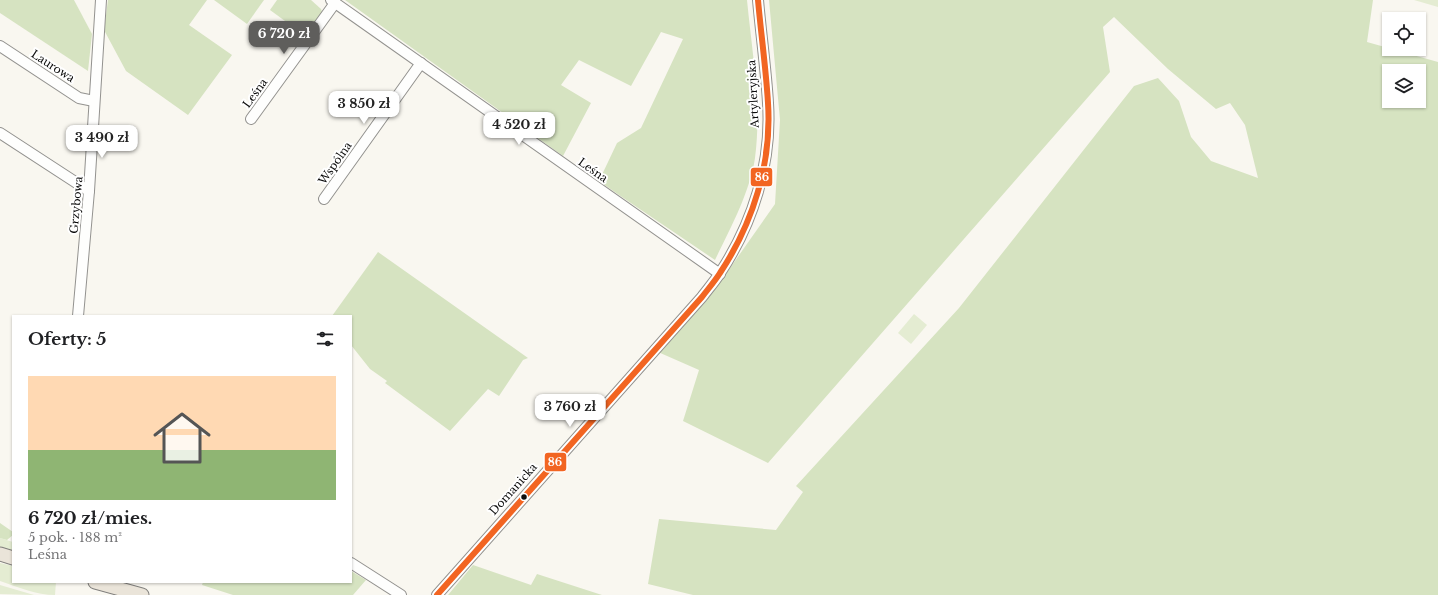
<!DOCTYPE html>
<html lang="pl">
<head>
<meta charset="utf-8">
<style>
	body { margin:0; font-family:"Libre Baskerville",serif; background:#f2f2f2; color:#202124; height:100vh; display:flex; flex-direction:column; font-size:15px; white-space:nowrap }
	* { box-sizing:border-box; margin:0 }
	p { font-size:13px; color:#757577 }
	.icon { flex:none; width:22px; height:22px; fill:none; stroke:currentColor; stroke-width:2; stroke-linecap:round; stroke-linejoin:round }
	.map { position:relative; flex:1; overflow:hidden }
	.drawer { position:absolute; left:12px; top:315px; width:340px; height:268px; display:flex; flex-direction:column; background:#fff; border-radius:0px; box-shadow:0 1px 3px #0004 }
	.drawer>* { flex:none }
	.fabs { position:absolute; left:1382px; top:12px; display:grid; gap:8px }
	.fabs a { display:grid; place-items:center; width:44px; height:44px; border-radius:0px; background:#fff; box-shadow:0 1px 3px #0004; font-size:20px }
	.price { position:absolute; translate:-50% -34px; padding:0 9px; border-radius:8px; background:#fff; color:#222; font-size:13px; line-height:26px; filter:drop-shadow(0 1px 2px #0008) }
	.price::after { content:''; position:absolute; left:50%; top:24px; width:12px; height:9px; margin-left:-6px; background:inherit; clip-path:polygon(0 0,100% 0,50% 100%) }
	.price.on { background:#5f5e5c; color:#fff }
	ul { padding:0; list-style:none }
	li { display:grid; align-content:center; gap:8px; height:212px; padding:0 16px }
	li span { display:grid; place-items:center; height:124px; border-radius:0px; color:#555 }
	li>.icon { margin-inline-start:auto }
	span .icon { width:72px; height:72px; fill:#fffc; stroke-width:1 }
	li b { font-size:17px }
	h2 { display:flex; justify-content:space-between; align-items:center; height:48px; padding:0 16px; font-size:17px }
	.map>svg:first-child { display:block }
</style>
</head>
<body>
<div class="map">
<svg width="1438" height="595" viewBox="0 0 1438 595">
	<rect width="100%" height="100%" fill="#f9f7f0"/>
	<g fill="#e4ecd2">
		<path d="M1414,0H1438V7Z"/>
		<path d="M914,314L927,325L911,344L898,333Z"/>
		<path d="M0,538L13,542V552L0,548Z"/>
		<path d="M0,563L13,566V582H56L55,595C37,595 17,587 0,581Z"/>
		<path d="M0,585L34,595L0,594Z"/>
	</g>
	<g fill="#d6e3c1" fill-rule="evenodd">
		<path d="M0,0H74L92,34L88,71L0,13Z"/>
		<path d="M108,0H207L189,25L232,55L188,115L126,71L104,30Z"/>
		<path d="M214,0H264L247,24Z"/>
		<path d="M277,0H311L321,9L323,14L307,37L270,10Z"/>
		<path d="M345,0H747C752,52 762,105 755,158C750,192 730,229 715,260L619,195L599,181L617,143L641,128L683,39L661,32L631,86L579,60L561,85L591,103L563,156Z"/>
		<path d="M769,0H1373L1367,42L1438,62V595H693L648,584L659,519L776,530L803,492L796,486L959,308L1134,86L1158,78L1179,101L1191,137L1211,161L1258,178L1245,125L1230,103L1216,109L1168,69L1114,17L1103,27L1110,72L768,463L683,421L699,370L658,352L723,278L775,204L780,120ZM1389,71H1419V101H1389Z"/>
		<path d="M378,252L528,358L523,360L499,396L488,389L450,431L385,383L387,381L370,369L351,345V316H332Z"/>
		<path d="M0,523L13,532V535L7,540L0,538Z"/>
		<path d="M473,565L531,585L537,574L602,595H448Z"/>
		<path d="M351,571L366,580L353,595H233L202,585L203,582H351Z"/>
	</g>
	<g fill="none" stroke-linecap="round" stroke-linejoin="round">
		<defs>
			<g id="minor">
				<path d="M331,0L720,274"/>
				<path d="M0,46L79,98L94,101"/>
				<path d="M251,119L335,3"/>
				<path d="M0,133L89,191"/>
				<path d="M324,199L421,63"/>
				<path d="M78,316L89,191L101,0"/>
				<path d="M351,563L401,595"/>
				<path d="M437,595L702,297C708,289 715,281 720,273C753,223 772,163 768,103C766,69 761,34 758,0"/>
			</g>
			<g id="major">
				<path d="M0,554L13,558"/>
				<path d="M95,582L142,595"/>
			</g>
		</defs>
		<use href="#minor" stroke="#93928f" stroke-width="12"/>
		<use href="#major" stroke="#807f7c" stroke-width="15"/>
		<use href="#minor" stroke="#fefefd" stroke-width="10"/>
		<use href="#major" stroke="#eae4d9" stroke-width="13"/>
		<defs>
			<path id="bus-1" d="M437,595L702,297C708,289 715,281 720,273C753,223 772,163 768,103C766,69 761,34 758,0"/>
		</defs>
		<use href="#bus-1" stroke="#fff" stroke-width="9"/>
		<use href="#bus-1" stroke="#f26522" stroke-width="6"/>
	</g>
	<circle fill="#0c0c0c" stroke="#fff" stroke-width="1.5" cx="524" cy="497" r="3.5"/>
	<g text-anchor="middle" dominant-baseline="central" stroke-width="4" stroke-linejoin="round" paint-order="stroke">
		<g font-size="11" fill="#0c0c0c" stroke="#fff">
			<text transform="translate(53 66) rotate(33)">Laurowa</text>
			<text transform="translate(255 93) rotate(-54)">Leśna</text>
			<text transform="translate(753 94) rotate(-93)">Artyleryjska</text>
			<text transform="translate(335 163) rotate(-55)">Wspólna</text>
			<text transform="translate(593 170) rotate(35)">Leśna</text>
			<text transform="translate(76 205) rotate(-85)">Grzybowa</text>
			<text transform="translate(513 489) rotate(-48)">Domanicka</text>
		</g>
	</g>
	<g stroke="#fff" stroke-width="1.5">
		<rect x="750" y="167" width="23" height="20" rx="4" fill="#f26522"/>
		<rect x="544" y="452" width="23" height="20" rx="4" fill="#f26522"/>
	</g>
	<g font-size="11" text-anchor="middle" font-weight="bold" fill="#fff">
		<text x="762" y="181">86</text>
		<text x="555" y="466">86</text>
	</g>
</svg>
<div class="fabs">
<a><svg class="icon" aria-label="locate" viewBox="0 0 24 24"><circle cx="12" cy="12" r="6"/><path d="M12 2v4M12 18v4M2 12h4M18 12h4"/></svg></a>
<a><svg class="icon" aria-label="layers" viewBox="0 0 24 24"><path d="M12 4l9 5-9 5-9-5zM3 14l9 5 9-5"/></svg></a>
</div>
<b class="price on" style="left:284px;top:55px">6 720 zł</b>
<b class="price" style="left:364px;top:125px">3 850 zł</b>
<b class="price" style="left:519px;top:146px">4 520 zł</b>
<b class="price" style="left:102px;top:159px">3 490 zł</b>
<b class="price" style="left:570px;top:428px">3 760 zł</b>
<section class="drawer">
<h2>Oferty: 5<svg class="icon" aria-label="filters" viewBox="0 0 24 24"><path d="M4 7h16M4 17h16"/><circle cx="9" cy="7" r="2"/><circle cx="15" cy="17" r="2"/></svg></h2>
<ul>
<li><span style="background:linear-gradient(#ffd9b3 60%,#8fb573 0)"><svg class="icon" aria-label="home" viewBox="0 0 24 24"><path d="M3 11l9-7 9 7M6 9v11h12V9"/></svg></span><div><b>6 720 zł/mies.</b><p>5 pok. · 188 m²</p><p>Leśna</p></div></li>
</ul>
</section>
</div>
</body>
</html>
